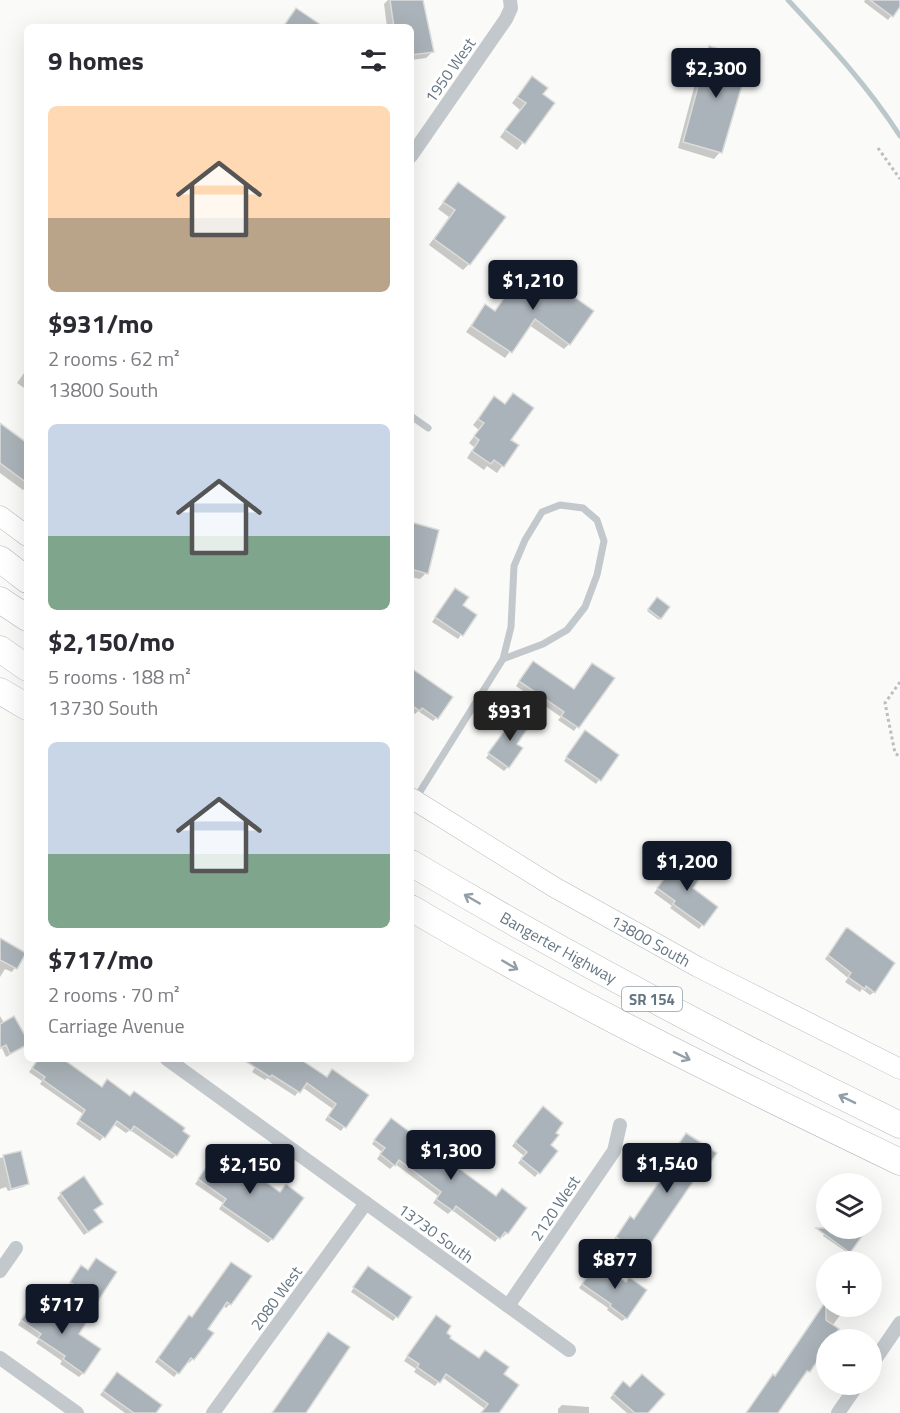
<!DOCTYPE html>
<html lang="en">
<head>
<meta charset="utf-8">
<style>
	body { margin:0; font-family:"Titillium Web",sans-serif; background:#f2f2f3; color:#2b2b33; height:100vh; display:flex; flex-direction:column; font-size:22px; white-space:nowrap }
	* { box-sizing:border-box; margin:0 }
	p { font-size:20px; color:#7c7c81 }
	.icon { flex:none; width:33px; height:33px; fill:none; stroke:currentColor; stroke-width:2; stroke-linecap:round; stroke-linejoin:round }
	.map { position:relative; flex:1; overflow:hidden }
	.panel { position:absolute; left:24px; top:24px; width:390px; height:1038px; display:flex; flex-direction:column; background:#fff; border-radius:9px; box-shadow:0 6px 24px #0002 }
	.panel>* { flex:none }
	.buttons { position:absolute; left:816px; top:1173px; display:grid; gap:12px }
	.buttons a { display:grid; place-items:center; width:66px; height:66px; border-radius:50%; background:#fff; box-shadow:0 6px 24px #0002; font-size:30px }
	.price { position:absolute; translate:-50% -51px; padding:0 14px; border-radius:6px; background:#111827; color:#fff; font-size:20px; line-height:39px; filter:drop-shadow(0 2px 3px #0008) }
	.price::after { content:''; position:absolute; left:50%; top:36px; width:18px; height:14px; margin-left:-9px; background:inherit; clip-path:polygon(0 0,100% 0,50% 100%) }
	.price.active { background:#222; color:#fff }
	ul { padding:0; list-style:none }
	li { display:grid; align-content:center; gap:12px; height:318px; padding:0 24px }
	li span { display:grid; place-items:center; height:186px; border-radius:9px; color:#555 }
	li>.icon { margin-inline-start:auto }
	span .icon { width:108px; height:108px; fill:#fffc; stroke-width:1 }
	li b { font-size:26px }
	h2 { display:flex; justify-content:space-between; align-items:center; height:72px; padding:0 24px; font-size:26px }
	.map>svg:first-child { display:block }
</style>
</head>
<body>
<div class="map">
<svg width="900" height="1413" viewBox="0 0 900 1413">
	<rect width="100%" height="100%" fill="#fafaf8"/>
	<g fill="#0003">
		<path d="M388,0H422L432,52L426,58L411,60V27H387L384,4Z"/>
		<path d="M865,0H900V4L888,20L864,2Z"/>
		<path d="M710,48L720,152L714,159L678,148L703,54Z"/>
		<path d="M532,78L541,94L553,104L517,150L500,137L520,110L512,103Z"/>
		<path d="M458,184L469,264L463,270L429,245L449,217L438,209Z"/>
		<path d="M523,272L569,344L564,349L529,325L505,358L466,332L485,306L494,312Z"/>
		<path d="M27,369V390L17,383Z"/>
		<path d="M513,395L509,440L517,445L497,473L487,466L484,470L467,458L474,447L469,443L479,430L473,425L494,398L504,405Z"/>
		<path d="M0,424L23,441L27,435V486L23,490L0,473Z"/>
		<path d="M411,524L426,573L420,579L411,577Z"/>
		<path d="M451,594L461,606L475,615L458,639L432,622Z"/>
		<path d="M657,599L668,607L659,620L647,611Z"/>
		<path d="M529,667L573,691L612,678L574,731L558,720L561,717L516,686Z"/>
		<path d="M411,687L436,718L433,721L418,711L415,714L411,711Z"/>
		<path d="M512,721L515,744L508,767L504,771L486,758Z"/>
		<path d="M581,736L617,755L596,784L564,761Z"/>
		<path d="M677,863L691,889L716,907L699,929L670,908L672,906L654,893Z"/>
		<path d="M846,930L874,992L870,995L862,989L860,992L845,982L848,978L825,959Z"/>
		<path d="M0,940L24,954L12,972L5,969L0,977Z"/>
		<path d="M0,1016L4,1023L27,1043L24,1047L6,1057L2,1048L0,1049Z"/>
		<path d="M39,1059H61L101,1088L176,1155L172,1159L130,1130L126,1133L113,1124L100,1141L76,1124L83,1114L40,1084L42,1081L29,1072Z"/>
		<path d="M246,1059H297L326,1078L328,1075L367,1095L341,1131L325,1120L333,1109L302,1087L295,1096L267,1078L265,1080L252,1072L256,1066Z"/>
		<path d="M539,1112L549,1145L538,1173L535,1177L518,1163L524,1156L512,1146Z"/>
		<path d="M387,1124L507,1233L503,1237L500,1235L495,1242L452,1210L448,1214L433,1203L438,1196L395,1164L390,1169L377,1159L382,1152L372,1144Z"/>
		<path d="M683,1139L715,1154L703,1169L701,1168L638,1258L613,1241L627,1222L633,1220L657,1185L675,1158L672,1156Z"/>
		<path d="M219,1151L272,1239L268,1243L219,1209L223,1203L195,1184Z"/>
		<path d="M20,1153L27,1184L23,1187L8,1191L6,1187L0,1189V1158Z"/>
		<path d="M61,1194L93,1210L97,1226L84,1235L57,1198Z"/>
		<path d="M828,1228L849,1252L848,1253L823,1236Z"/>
		<path d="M227,1268L230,1304L226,1308L223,1305L206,1329L193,1359L189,1363L187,1361L174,1377L155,1362L185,1320L192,1318Z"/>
		<path d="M593,1268L626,1318L622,1321L607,1310L608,1308L579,1288Z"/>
		<path d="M78,1271H88L97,1300L93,1303L68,1286Z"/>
		<path d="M364,1272L410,1298L393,1321L351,1292Z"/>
		<path d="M826,1302V1306H847L832,1326L826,1340V1345L808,1371L805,1375L803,1374L776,1413H746L775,1377Z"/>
		<path d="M32,1304L77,1334L83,1373L79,1377L60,1364L62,1361L36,1343L39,1339L18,1325Z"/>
		<path d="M432,1321L445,1333L448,1339L501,1374L497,1413H482L485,1409L442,1377L435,1386L414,1372L416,1369L404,1361Z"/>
		<path d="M113,1378L155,1413H125L100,1395Z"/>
		<path d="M623,1383L646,1413H627L610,1398Z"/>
		<path d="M562,1405L589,1407V1413H554H558V1409Z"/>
	</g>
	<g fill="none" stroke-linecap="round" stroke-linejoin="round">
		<path stroke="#bbc7cb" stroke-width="5" d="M788,0C828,43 868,86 900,136"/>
	</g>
	<g fill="#aab3b9" stroke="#dcdcda" stroke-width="1.5">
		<path d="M390,0H423L434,52L411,55V27H394Z"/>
		<path d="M870,0H900V7L893,17Z"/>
		<path d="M296,8L324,27H283Z"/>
		<path d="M709,46L750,58L722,153L683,142Z"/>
		<path d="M532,76L548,88L543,94L555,103L525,144L505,130L526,103L517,97Z"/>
		<path d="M458,182L506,217L470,265L434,239L455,210L443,202Z"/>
		<path d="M528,264L594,311L570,345L535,319L512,353L471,326L485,304L495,311Z"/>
		<path d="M513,393L534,408L511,440L519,445L504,467L494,460L491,464L472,451L479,440L474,436L484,423L478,419L494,396L505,404Z"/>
		<path d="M0,423L27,443V483L0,463Z"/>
		<path d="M411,522L439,530L428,574L411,569Z"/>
		<path d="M455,588L469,597L463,605L477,615L463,636L435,617Z"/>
		<path d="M657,597L670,607L661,619L648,609Z"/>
		<path d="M533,661L574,689L592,663L615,678L579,728L561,716L564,712L519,681Z"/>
		<path d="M411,668L453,697L438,719L422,708L420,711L411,705Z"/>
		<path d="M516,715L530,725L517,744L523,748L509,768L488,753Z"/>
		<path d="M585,730L619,755L601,781L566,757Z"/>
		<path d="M681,857L703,874L693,888L718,907L704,926L673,904L675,901L657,888Z"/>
		<path d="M846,928H848L895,963L875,993L866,986L865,989L848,977L851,973L828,955Z"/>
		<path d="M0,938L26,953L17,969L0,960Z"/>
		<path d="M14,1016L27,1039V1045L10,1054L6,1045L0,1048V1024Z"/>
		<path d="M38,1059H63L102,1087L107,1079L130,1096L134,1091L185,1128L183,1131L190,1136L177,1156L134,1126L131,1131L117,1121L105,1138L79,1120L85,1110L43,1080L45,1077L32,1068Z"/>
		<path d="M242,1059H300L327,1077L332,1069L369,1095L346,1128L328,1116L336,1104L307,1083L300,1093L272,1075L270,1077Z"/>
		<path d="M543,1106L563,1123L556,1133L559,1135L551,1145L558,1151L540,1174L521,1159L527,1152L515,1142Z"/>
		<path d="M391,1118L496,1196L502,1188L527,1208L508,1234L505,1232L500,1239L456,1206L453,1211L436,1199L441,1192L399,1160L395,1166L380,1154L385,1148L374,1140Z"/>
		<path d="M686,1133L717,1153L708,1166L705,1164L643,1255L616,1237L630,1216L634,1219L661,1179L677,1153L674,1151Z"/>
		<path d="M219,1149L280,1192L286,1184L304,1198L273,1240L222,1205L226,1199L198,1179Z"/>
		<path d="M21,1151L29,1184L11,1189L3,1155Z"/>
		<path d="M84,1176L103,1204L94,1210L103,1222L88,1232L60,1193Z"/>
		<path d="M816,1228H868L850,1253Z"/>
		<path d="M96,1258L117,1272L98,1301L70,1282L81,1265L88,1270Z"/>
		<path d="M231,1262L252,1276L231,1305L227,1302L208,1329L214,1333L194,1360L191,1358L179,1374L158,1358L189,1315L192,1317Z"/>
		<path d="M597,1262L626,1282L629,1277L647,1290L627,1319L610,1306L611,1304L582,1284Z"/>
		<path d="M368,1266L412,1297L398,1318L353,1287Z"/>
		<path d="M36,1298L71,1321L74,1316L86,1323L79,1334L101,1349L84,1374L63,1359L65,1356L38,1338L41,1334L21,1320Z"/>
		<path d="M826,1301V1320L839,1329L832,1340H826V1348L810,1372L807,1371L778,1413H746L773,1374L775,1376Z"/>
		<path d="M436,1315L451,1326L447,1333L451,1336L450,1338L479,1358L485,1350L509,1367L504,1374L519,1385L499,1413H481L488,1404L446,1374L440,1383L417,1367L419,1364L407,1356Z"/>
		<path d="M328,1332L350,1347L306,1413H272Z"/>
		<path d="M117,1372L162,1405L156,1413H134L103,1391Z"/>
		<path d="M642,1374L665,1394L648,1413H635L613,1394L623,1381L630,1387Z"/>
	</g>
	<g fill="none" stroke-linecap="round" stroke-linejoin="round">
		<defs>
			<g id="secondary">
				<path d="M0,516L27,536"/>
				<path id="s1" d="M411,798L554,887L698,967L900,1069"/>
			</g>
			<g id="highway">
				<path d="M0,559L27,580"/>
				<path d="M0,600L27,618"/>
				<path d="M0,649L27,668"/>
				<path d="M0,691L27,707"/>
				<path id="s2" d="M411,863C570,957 733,1044 900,1125"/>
				<path d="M411,908C570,1002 734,1082 900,1162"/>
			</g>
		</defs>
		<use href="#secondary" stroke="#b3babf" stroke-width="21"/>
		<use href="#highway" stroke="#b4b9bd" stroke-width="27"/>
		<g stroke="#bbbfc2" stroke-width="3" stroke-dasharray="3 3" stroke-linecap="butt">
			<path d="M878,148L900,179"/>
			<path d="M900,682L885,703L895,753L900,757"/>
		</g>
		<g stroke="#c3c8cc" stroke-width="7">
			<path d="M411,416L428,428"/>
			<path d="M416,798L503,659L511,627L514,566L525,540L542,512L560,505L583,508L597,520L604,541L597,575L585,607L567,630L543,644L503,659"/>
		</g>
		<g stroke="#c3c8cc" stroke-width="14">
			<path d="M411,156L506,19L511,8L510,0"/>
			<path d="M167,1059L569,1350"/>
			<path d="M0,1271L16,1248"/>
			<path d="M508,1306L614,1151L620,1125"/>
			<path d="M0,1358L77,1413"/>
			<path d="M872,1364L900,1323"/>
			<path d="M213,1413L366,1203"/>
			<path d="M838,1413L858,1384"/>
		</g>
		<use href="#secondary" stroke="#fff" stroke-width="20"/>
		<use href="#highway" stroke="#fff" stroke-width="26"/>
	</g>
	<defs><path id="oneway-shaft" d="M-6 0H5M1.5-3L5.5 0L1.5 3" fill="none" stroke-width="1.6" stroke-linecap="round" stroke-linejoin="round" transform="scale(1.5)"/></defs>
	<g stroke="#939fa8">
		<use href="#oneway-shaft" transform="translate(472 899) rotate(-150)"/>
		<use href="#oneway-shaft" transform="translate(510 965) rotate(30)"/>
		<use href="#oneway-shaft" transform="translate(682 1056) rotate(26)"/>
		<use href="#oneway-shaft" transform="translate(847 1099) rotate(-154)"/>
	</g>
	<g text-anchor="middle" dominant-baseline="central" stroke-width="6" stroke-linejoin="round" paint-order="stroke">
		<rect fill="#fff" stroke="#939fa8" stroke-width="1.5" x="622" y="987" width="60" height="24" rx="4.5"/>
		<g font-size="15" font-weight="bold" fill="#657683">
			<text x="652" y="999">SR 154</text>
		</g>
		<g font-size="16" fill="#657683" stroke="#fff">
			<text transform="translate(450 70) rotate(-55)">1950 West</text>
			<text stroke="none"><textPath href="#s1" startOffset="279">13800 South</textPath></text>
			<text stroke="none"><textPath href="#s2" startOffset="170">Bangerter Highway</textPath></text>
			<text transform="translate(555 1208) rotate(-56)">2120 West</text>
			<text transform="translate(436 1233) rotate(36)">13730 South</text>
			<text transform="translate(276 1298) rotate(-54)">2080 West</text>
		</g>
	</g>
</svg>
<div class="buttons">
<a><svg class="icon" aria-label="layers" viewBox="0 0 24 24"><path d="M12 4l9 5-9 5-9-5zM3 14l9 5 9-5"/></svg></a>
<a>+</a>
<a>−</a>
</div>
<b class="price" style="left:716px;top:99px">$2,300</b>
<b class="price" style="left:533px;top:311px">$1,210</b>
<b class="price active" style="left:510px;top:742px">$931</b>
<b class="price" style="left:687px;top:892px">$1,200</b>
<b class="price" style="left:451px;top:1181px">$1,300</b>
<b class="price" style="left:667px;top:1194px">$1,540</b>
<b class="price" style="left:250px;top:1195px">$2,150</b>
<b class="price" style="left:615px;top:1290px">$877</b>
<b class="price" style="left:62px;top:1335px">$717</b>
<section class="panel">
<h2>9 homes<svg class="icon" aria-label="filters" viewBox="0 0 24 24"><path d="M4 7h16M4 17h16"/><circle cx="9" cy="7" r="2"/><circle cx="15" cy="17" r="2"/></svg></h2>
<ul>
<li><span style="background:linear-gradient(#ffd9b3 60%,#b9a48a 0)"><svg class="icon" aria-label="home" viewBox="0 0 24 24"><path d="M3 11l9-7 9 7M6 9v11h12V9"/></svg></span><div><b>$931/mo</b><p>2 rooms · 62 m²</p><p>13800 South</p></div></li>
<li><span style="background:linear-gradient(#c9d6e8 60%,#7fa58c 0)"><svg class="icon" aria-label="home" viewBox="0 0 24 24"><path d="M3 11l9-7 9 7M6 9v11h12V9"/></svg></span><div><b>$2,150/mo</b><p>5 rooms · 188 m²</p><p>13730 South</p></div></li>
<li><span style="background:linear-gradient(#c9d6e8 60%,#7fa58c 0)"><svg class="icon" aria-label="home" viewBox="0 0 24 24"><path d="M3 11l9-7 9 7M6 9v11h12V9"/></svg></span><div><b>$717/mo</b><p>2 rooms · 70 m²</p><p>Carriage Avenue</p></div></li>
</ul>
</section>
</div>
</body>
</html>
